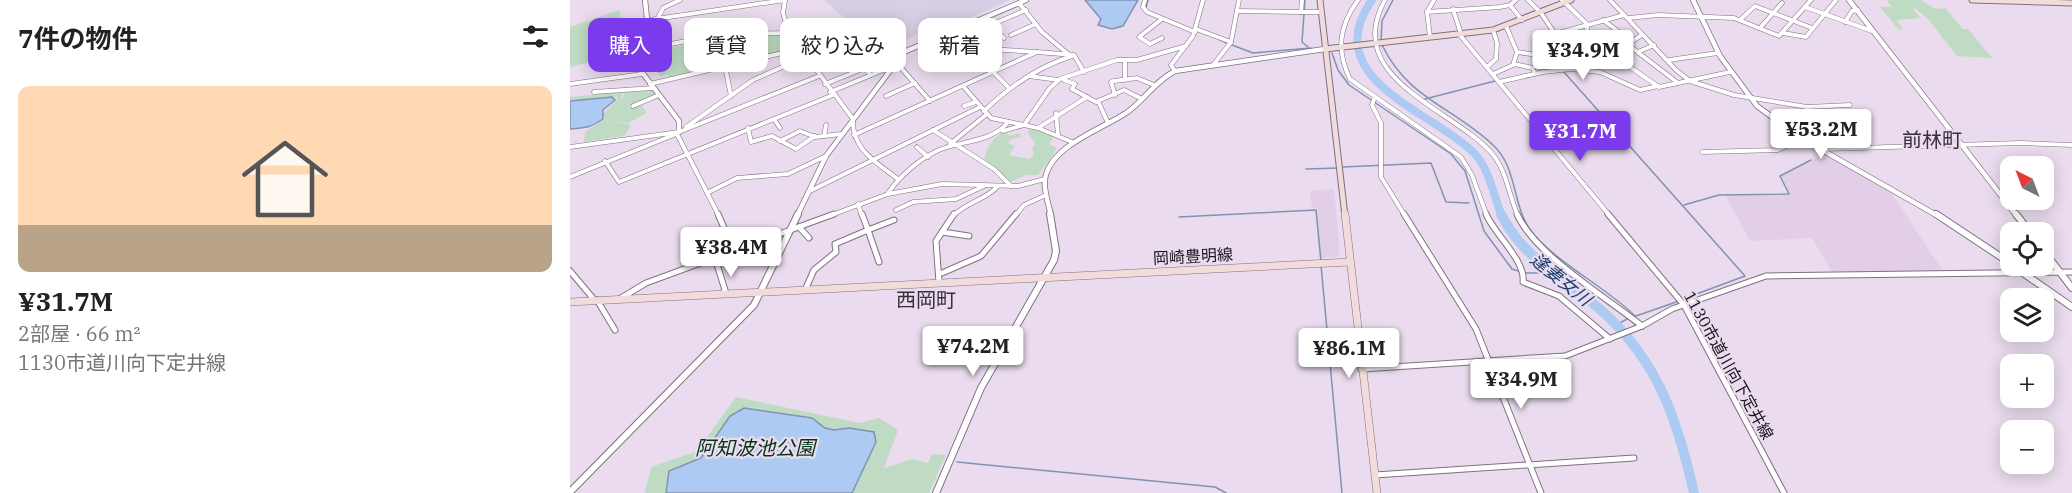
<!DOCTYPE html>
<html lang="ja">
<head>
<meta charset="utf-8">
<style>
	body { margin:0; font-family:"IBM Plex Serif","Noto Sans JP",serif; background:#f6f6f6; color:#222; height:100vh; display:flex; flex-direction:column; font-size:22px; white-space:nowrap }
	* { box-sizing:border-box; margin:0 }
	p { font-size:20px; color:#767676 }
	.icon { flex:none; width:33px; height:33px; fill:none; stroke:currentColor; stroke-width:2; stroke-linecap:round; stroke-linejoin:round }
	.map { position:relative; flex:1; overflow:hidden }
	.side { display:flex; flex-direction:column; background:#fff; width:570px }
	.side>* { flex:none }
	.guide { position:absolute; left:18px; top:18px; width:570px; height:54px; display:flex; gap:12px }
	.needle { width:39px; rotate:318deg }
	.buttons { position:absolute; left:1430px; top:156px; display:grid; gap:12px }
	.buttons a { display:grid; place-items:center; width:54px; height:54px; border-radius:12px; background:#fff; box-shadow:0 3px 15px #0003; font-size:30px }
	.price { position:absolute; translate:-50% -51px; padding:0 14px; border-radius:6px; background:#fff; color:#222; font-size:20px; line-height:39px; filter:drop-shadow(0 2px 3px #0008) }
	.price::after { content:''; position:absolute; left:50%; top:36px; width:18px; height:14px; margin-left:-9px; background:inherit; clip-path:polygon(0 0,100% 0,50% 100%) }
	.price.on { background:#7c3aed; color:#fff }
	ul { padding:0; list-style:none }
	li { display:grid; align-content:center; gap:12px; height:318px; padding:0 18px }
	li span { display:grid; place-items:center; height:186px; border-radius:12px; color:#555 }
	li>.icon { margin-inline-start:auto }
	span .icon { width:108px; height:108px; fill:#fffc; stroke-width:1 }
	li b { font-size:26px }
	h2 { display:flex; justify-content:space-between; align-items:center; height:72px; padding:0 18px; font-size:26px }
	.chip { padding:0 21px; border-radius:12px; background:#fff; box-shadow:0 3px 15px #0003; font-size:21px; line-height:54px }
	.chip.on { background:#7c3aed; color:#fff }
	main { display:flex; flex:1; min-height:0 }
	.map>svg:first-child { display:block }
</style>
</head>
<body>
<main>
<section class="side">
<h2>7件の物件<svg class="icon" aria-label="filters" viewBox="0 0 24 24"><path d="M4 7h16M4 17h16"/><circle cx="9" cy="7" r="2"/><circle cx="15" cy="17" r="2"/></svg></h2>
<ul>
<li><span style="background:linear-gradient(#ffd9b3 75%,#b9a48a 0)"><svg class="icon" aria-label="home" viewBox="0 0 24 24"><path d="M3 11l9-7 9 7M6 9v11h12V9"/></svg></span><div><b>¥31.7M</b><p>2部屋 · 66 m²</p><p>1130市道川向下定井線</p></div></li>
</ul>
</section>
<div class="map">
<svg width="1502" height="493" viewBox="0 0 1502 493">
	<rect width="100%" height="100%" fill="#eadcee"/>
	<g fill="#e2cfe7">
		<path d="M1251,155L1261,157L1319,189L1373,271L1262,272L1242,238L1180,241L1156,196L1219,195L1210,176Z"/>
		<path d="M764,189L770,253L766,257L749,258L746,209L742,208L740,191Z"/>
	</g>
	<path fill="#d7cfe5" d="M254,0H440L380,27L362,26L338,39L309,44L300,40Z"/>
	<g fill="#c0dbc3">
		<path d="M1317,0H1351L1366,9L1375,8L1393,29H1398L1422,58L1387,56L1358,19L1346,9H1343L1350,18L1326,20L1333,29L1329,30L1310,7H1321Z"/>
		<path d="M49,10L52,28L76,21L63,60H28L0,67V27Z"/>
		<path d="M176,34L217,35L226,48L171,61L168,49L154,53L155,64L98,78V75L90,76L85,69L100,64L94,55L69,61L70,52C106,49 140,38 176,34Z"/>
		<path d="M82,89L86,95L60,106L57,102L60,108L70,104L77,113L58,123L45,121L61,125L54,136L14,142L15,132L35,119L33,114L47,100V97L0,100V97L53,92L50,103L55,92Z"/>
		<path d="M462,129L484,136L479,144L487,148C482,157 474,166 468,175H456L440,182L414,159C418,147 422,137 435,132L440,136L449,133L452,137L441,139L438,143L445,146L439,155L459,159L464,155L462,148L465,144L457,131Z"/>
		<path d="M166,397L290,423L309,418L328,430L314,468L343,459L358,463L362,454L376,455L359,493H75L81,467L127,451Z"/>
	</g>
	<g fill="#accaf2" stroke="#8093b1" stroke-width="1.5">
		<path d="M515,0H568L553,26L542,29L528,25L531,19Z"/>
		<path d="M42,97L45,100L33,110V119C18,129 17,127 0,129V101Z"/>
		<path d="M174,408L242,418L255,428L264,430L279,428L304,432L306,442L282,493H96L99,471L131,458L160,416Z"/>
	</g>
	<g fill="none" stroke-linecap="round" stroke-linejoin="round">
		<g stroke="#8093b1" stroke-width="1.5">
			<path d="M735,0L732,42L738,47"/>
			<path d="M576,8L578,0"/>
			<path d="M648,39L657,43"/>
			<path d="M811,41L812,21L823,0"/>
			<path d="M662,45L683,53L741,48"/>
			<path d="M812,45C839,100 882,106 923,145C947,167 942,202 959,228C982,261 1034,285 1065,316"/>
			<path d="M762,53L768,70L779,85L881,154L895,171L914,231L942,269L951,272"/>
			<path d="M993,71L1175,276L1113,299"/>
			<path d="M855,99L925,81"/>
			<path d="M773,167L861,163L876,202L899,203"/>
			<path d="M736,169L768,168"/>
			<path d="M1114,205L1149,195L1219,194L1210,176L1241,160"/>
			<path d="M609,217L746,210L751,261"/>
			<path d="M751,265L772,493"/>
			<path d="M956,273H980"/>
			<path d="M1066,316L1109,301"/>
			<path d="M1046,325L1059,318"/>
			<path d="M387,462L645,487L656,493"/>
		</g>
		<path stroke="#accaf2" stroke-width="8" d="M802,0C746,79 864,112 904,153C920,170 923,195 932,216"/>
		<path stroke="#accaf2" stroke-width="10" d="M931,214C951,255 985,272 1019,300C1085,353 1106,413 1124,493"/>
		<defs>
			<g id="minor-far1">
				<path d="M215,0L213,13L219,33L283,119C281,149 307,163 328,179"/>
				<path d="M575,0L573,7L577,12L625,32"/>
				<path d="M732,0L731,12H751"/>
				<path d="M788,0C769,26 766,50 780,79L891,157L902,175L917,216"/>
				<path d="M815,0C770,80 888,110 924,156C937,173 939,196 948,216"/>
				<path d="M958,0L971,13"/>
				<path d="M992,0L1016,23L1019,39L1089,87L1160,72"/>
				<path d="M1040,0L1106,70L1120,81L1164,95L1237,107L1280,105"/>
				<path d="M449,3L472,32L498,54"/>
				<path d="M940,5L952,20"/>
				<path d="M1235,7L1302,31"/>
				<path d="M883,9L891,34"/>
				<path d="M667,11L731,12"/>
				<path d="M857,12L930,7L940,5L946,0"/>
				<path d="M971,13L985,34L990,48"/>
				<path d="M88,18L93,8L110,0"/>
				<path d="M1059,18L1088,15L1164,18L1209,36L1241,0"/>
				<path d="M592,19L569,37L580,44L592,38"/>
				<path d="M1171,19L1185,6L1242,28"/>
				<path d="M79,20L215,0"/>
				<path d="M1033,20L1061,41"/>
				<path d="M1275,22L1282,11L1288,10"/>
				<path d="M420,25L434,38"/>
				<path d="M936,26L947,52"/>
				<path d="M1190,28L1212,3"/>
				<path d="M626,29L661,42"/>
				<path d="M382,30L438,87"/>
				<path d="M1213,33L1236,37L1266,0"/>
				<path d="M889,34L1040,216"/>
				<path d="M985,34L1054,15"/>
				<path d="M441,35L466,24"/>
				<path d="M860,37L857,12L864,0"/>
				<path d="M390,38L456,10"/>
				<path d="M270,45L301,75"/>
				<path d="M1061,47L1108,83"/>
				<path d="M400,48L467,52"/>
				<path d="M67,51L150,34L219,33"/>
				<path d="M1068,52L1084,45"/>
				<path d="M987,53L998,62"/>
				<path d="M1049,59L1061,47L1059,43L1072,35"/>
				<path d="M555,60V80"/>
				<path d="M1023,60L1035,50"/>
				<path d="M1099,60L1148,53"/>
				<path d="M326,62L360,101"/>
				<path d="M644,64L661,42L669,0"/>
				<path d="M944,64L963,68L964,72"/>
				<path d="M155,66L161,96"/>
				<path d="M917,67L926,59L927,43L923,30"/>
				<path d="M999,68L1000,60L1018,38"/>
				<path d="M605,71L601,65L623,36L633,0"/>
				<path d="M923,74L943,65L947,52L967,55L987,53L990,48L1009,49"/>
				<path d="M459,76L488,80"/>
				<path d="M494,80L505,84L502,89L526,102"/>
				<path d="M929,82L973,72L1001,69L1030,72L1070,90L1088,86"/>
				<path d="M0,84L72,74"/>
				<path d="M80,84L229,49"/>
				<path d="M255,84L295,68"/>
				<path d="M393,86L421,118L454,125L480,88L490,79L547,60H567L616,46"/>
				<path d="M24,92L83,88"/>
				<path d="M260,92L323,66"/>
				<path d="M545,95L541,82L544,81L567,78L584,85"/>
				<path d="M316,96L345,83"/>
				<path d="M805,97L802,105L811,123V177L835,216"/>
				<path d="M63,106L89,95"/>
				<path d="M394,106L406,102"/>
				<path d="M414,111C440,86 467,67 502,56"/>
				<path d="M486,113L488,135"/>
				<path d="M204,119L210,128"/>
				<path d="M538,123L528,101L554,90L572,99"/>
				<path d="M116,127L183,80L235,57"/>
				<path d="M178,128L181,142L202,136L226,149L245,136"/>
				<path d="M363,130L424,169L441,186"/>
				<path d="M433,131L454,125L468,128"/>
				<path d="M107,134L149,216"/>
				<path d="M284,135L467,52L504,55L514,72"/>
				<path d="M254,136L256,125"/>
				<path d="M210,141L230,131L245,137L271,134"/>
				<path d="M502,142L468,128L517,97"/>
				<path d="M380,144L417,114"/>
				<path d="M0,147L109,132L249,76"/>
				<path d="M347,147L358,157"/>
				<path d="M1254,149L1451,143L1502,145"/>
				<path d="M1132,152L1208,150L1234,138"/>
				<path d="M35,161L49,182L263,95"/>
				<path d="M0,177L106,134"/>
				<path d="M139,192L167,178L218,174L256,156"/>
				<path d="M238,192L410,107"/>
				<path d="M318,193C330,176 349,159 369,150C390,141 423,142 438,122"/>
				<path d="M288,204L292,216"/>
				<path d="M326,210L343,202L386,199L414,186"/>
				<path d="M259,216L318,194L372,184L448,186L475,179"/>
				<path d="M383,216C396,202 416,200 428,186"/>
				<path d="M445,216L454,205L476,195"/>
			</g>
			<g id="minor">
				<path d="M148,214L164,251"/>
				<path d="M292,214L298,230L324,220"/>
				<path d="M834,214L906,329L971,493"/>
				<path d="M916,214C925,235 956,261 953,282L989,296L1040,339"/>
				<path d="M947,214C965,255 1036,297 1072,326"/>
				<path d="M1038,214L1114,305L1214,493"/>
				<path d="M229,227L239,238"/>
				<path d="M372,232L399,236"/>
				<path d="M145,258L155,290L152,294"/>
				<path d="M0,271L22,297L20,301"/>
				<path d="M372,273L411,256L446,214"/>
				<path d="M369,282L366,241L384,214"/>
				<path d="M235,290L244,270L266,252L265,244L298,230L309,262"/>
				<path d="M51,298L76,283L264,214"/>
				<path d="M27,300L45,330"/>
				<path d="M402,340L434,346"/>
				<path d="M791,369L995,356L1072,326L1102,309L1196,276L1502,272"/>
				<path d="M805,475L1064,458"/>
			</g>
			<g id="tertiary-far1">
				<path d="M75,0L78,28L69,44L65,63L109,121V132"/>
				<path d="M1123,0L1150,56L1187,106L1231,138L1368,216"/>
				<path d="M1279,0L1447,216"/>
				<path d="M227,216L256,156L334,52L456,0"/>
				<path d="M481,216C479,205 473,189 475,179C480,146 532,129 556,113C574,101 585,81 605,71L755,49"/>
			</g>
			<g id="tertiary">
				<path d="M1366,214L1440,263"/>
				<path d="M1446,214L1460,232"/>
				<path d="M1473,250L1502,288"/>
				<path d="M1443,266L1502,307"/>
				<path d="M0,492L184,305L228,214"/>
				<path d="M366,493L411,388L484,260L486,251L480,214"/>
			</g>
			<g id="secondary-far1">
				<path d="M750,0L775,216"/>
				<path d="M1402,0L1502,3"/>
				<path d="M755,49L923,30L1001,0"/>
			</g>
			<g id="secondary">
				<path d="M775,214L807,493"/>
				<path d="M0,302L780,262"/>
			</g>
		</defs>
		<use href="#minor-far1" stroke="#7e7181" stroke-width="5"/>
		<use href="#minor" stroke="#7e7181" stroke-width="7"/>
		<use href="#tertiary-far1" stroke="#7e7181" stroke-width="6"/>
		<use href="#tertiary" stroke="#7e7181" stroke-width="8"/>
		<use href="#secondary-far1" stroke="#7e7181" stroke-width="7"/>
		<use href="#secondary" stroke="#7e7181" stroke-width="8"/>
		<use href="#minor-far1" stroke="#fff" stroke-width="4"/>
		<use href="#minor" stroke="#fff" stroke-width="5"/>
		<use href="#tertiary-far1" stroke="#fff" stroke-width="4.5"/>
		<use href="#tertiary" stroke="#fff" stroke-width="6"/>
		<use href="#secondary-far1" stroke="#f2dbdb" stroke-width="5"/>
		<use href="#secondary" stroke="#f2dbdb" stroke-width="7"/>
	</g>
	<g text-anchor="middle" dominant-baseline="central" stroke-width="4.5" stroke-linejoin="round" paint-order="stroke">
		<g font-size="16" fill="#19141a" stroke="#eadcee">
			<text transform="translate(623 256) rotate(-3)">岡崎豊明線</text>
			<text transform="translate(1159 365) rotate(61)">1130市道川向下定井線</text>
		</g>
		<g font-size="18" font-style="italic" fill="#1a4071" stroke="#eadcee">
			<text transform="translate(991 279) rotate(39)">逢妻女川</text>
		</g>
		<g font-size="20" fill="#392e3c" stroke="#eadcee">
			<text x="1362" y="139">前林町</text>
			<text x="356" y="299">西岡町</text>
		</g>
		<g font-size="20" font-style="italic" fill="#043413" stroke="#eadcee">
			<text x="185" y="447">阿知波池公園</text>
		</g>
	</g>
</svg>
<div class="buttons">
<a><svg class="needle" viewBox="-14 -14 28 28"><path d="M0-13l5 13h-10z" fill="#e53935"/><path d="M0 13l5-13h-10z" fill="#767676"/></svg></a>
<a><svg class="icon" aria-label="locate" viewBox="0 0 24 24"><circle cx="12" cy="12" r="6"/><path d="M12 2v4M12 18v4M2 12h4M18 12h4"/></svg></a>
<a><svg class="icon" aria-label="layers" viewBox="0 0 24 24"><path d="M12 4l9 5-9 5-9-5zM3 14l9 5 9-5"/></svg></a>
<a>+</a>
<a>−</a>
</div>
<b class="price" style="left:1013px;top:81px">¥34.9M</b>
<b class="price" style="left:1251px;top:160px">¥53.2M</b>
<b class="price on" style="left:1010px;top:162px">¥31.7M</b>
<b class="price" style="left:161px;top:278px">¥38.4M</b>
<b class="price" style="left:403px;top:377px">¥74.2M</b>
<b class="price" style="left:779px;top:379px">¥86.1M</b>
<b class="price" style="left:951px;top:410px">¥34.9M</b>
<div class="guide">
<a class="chip on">購入</a>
<a class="chip">賃貸</a>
<a class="chip">絞り込み</a>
<a class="chip">新着</a>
</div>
</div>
</main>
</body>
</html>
